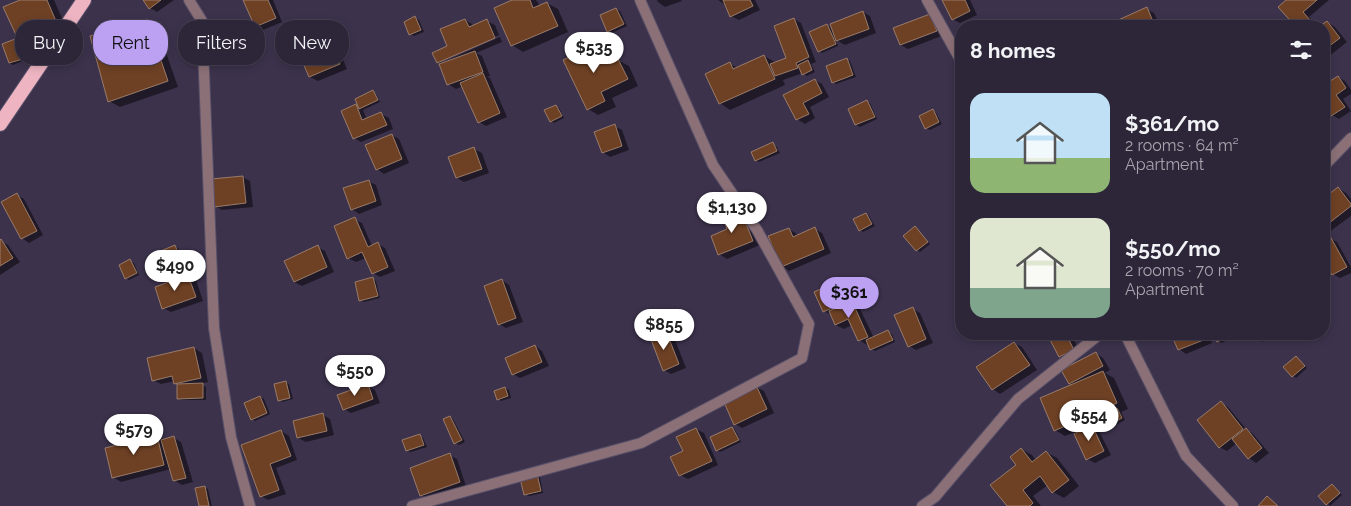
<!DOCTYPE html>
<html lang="en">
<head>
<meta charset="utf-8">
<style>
	body { margin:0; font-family:Raleway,sans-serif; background:#352e41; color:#f1f3f6; height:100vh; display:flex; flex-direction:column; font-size:19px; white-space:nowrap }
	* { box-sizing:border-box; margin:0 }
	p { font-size:16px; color:#a7a5ae }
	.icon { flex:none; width:28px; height:28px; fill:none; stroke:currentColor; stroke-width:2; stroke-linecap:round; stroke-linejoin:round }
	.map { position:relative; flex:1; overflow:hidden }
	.panel { position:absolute; left:955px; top:20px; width:375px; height:320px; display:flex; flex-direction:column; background:#2d2639; border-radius:20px; box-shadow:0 2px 8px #0003,0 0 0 1px #484353 }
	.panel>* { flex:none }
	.banner { position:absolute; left:15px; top:20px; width:475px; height:45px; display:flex; gap:10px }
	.price { position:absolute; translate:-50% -42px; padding:0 11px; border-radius:18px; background:#fff; color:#222; font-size:16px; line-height:32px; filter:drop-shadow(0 1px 2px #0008) }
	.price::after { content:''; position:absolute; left:50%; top:30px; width:15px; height:11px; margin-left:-8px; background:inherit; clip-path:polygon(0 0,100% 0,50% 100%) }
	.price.selected { background:#bca0f2; color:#111 }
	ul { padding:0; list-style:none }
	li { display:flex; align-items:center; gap:15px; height:125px; padding:0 15px }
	li span { display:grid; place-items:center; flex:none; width:140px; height:100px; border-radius:15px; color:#555 }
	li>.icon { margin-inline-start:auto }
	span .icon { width:60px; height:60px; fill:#fffc; stroke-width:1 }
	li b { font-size:21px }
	h2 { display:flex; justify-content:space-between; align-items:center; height:60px; padding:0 15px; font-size:21px }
	.tag { padding:0 18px; border-radius:20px; background:#2d2639; box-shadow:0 2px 8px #0003,0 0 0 1px #484353; font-size:18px; line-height:45px }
	.tag.selected { background:#bca0f2; color:#111 }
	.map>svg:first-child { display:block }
</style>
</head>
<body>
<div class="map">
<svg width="1351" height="506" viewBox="0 0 1351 506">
	<rect width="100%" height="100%" fill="#3c324c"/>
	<g fill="#0007">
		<path d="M23,0H54L71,39L34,55L21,47L25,60L13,65L10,63L15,40L21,44Z"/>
		<path d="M144,0H174L157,12L150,8Z"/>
		<path d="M244,0H273L282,22L263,30L256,26Z"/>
		<path d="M515,0H536L540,6L547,3L558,9L568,32L523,52L512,45Z"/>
		<path d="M657,0H681L682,1L665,7L658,2Z"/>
		<path d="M718,0H755L760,10L739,20L731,16L725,3L724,4Z"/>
		<path d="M943,0H970L977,15L960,23L952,19Z"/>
		<path d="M1288,0H1329L1309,17L1317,25L1315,26H1297L1280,7Z"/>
		<path d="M616,9L620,11L627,26L612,33L608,31Z"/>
		<path d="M1146,9L1154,13L1160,26H1120L1118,21Z"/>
		<path d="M863,12L870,16L876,33L845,45L836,40L838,46L822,53L819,51L827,25L833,29Z"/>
		<path d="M930,15L944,35L908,49L901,45Z"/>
		<path d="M415,18L419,20L424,32L414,36L410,34Z"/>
		<path d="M794,19L801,23L816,62L811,64L815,72L807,76L803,73L783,80L785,85L730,110L720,103L730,64L738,68L764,56L775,62L788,58Z"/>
		<path d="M147,20L157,27L178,87L120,107L109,101Z"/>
		<path d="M465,20L472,24L473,27L487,21L495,25L499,35L441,60V63L500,37L502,42L476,53L482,56L490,76L487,77L490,78L507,117L486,126L479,122L463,86L456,89L448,84L440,64L438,62L449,47Z"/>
		<path d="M1327,22L1335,27L1347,42L1324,60V26H1322Z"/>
		<path d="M328,37L335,41L347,69L318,81L310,77L299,49Z"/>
		<path d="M599,45L610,51L615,62L618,60L629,66L638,86L612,98L616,107L598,115L588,109Z"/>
		<path d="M847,59L850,61L856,77L836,84L833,82Z"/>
		<path d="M1338,77L1345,81L1351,90V94L1343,99L1351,111L1339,119L1332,115L1324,103V87Z"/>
		<path d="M815,80L822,84L829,97L810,107L815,118L805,124L797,119L785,96Z"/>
		<path d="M373,92L376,94L380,102L363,110L367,120L381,114L389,118L393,129L361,142L354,138L356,106L361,109L356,100Z"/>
		<path d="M867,101L870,103L877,119L860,127L856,125L850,109Z"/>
		<path d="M556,106L559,108L564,118L554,123L551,121Z"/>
		<path d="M933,111L936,113L942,124L930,130L926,128Z"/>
		<path d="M614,126L622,130L629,150L610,157L603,152Z"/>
		<path d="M392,135L399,139L409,163L384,174L377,169Z"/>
		<path d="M773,144L776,146L780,153L759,162L756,160Z"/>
		<path d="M474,149L482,153L489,173L464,182L457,178Z"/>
		<path d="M242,177L250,181L253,207L222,210L215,206Z"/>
		<path d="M368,181L376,185L382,205L359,214L352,209Z"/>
		<path d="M1338,188L1346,193L1351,199V216L1329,232L1324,229V199Z"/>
		<path d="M17,195L24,199L43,235L29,243L22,238Z"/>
		<path d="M866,214L869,216L875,226L863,232L860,230Z"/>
		<path d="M748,216L760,245L727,259L719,254L729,230Z"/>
		<path d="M354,219L362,223L372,246L378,244L385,248L395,271L380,277L373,273L366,258L356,262L348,258Z"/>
		<path d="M915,228L930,244L920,252L917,250Z"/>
		<path d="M788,229L796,233L797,236L815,229L822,233L831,253L789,271L782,266Z"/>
		<path d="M1330,238L1337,242L1351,267V273L1340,278L1333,274L1324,257V241Z"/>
		<path d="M0,241L8,245L20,262L0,275Z"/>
		<path d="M175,246L178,248L182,257L160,267L156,265Z"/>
		<path d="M317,247L325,251L334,272L302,286L294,282Z"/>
		<path d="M130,261L134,263L139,275L129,280L126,278Z"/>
		<path d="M188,276L196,280L203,301L171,312L163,308Z"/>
		<path d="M373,279L376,281L380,298L364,302L360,300Z"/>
		<path d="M502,280L509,285L523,322L506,328L499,324Z"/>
		<path d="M839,282L846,287L854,303L859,307L874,338L888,332L892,334L895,342L875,351L871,349L869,344L867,345L859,340L852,325L844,329L836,325L832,315L824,311Z"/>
		<path d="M913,309L920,313L933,343L916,350L909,346Z"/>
		<path d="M666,332L674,337L686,368L671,374L664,370Z"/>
		<path d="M1049,334H1071L1081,354L1067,361L1060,356Z"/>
		<path d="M1172,334H1209L1212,343L1186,354L1179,349Z"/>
		<path d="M1214,334H1235L1236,335L1222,343L1218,341Z"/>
		<path d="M1251,334H1273L1262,342Z"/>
		<path d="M1014,343L1022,347L1037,370L1000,394L993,389L978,367Z"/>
		<path d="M535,346L542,351L549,366L520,378L513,374Z"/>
		<path d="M194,348L202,353L208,382L200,384L206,387V400H182L178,398V385L175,381L161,384L153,380Z"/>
		<path d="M1096,353L1103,358L1110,370L1105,373L1114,378L1128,409L1121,412L1125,420L1106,430L1103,428L1100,421L1090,425L1099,431L1111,455L1095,463L1087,459L1075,432L1065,436L1055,430L1073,385L1069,383Z"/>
		<path d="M1296,357L1307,368L1296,378L1293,376Z"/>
		<path d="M286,382L289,384L293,399L282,402L279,400Z"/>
		<path d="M368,386L375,390L380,403L351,413L344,409Z"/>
		<path d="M756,387L764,391L774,413L742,428L735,424Z"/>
		<path d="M505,388L509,390L511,398L501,401L498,399Z"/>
		<path d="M260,397L264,399L270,414L255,421L252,419Z"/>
		<path d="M1221,403L1228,407L1246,429L1253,434L1269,453L1256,463L1249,458L1237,443L1227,451L1219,447Z"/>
		<path d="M323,415L330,419L334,435L306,442L298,438Z"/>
		<path d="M450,417L453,419L465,442L459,445L455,443Z"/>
		<path d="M732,428L735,430L741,442L720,452L717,450Z"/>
		<path d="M696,429L704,433L718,465L688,479L680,475L685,452Z"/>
		<path d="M281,431L289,436L297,460L276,468L286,494L268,500L261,496L242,446Z"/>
		<path d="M156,436L164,441L174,438L181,442L193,482L182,485L174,480L171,469L121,482L113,477Z"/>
		<path d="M420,436L423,438L427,447L411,452L407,451Z"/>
		<path d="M1021,449L1032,455L1036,460L1046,452L1057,458L1079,486L1064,498L1053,492L1048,485L1033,496L1041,506H1009Z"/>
		<path d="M449,455L457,459L466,486L429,499L421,495Z"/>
		<path d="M536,475L540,477L543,493L529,496L525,494Z"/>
		<path d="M1332,486L1342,495L1330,506L1320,496Z"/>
		<path d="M204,487L208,489L212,506H200Z"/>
	</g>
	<g fill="#6e4125" stroke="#997b69">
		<path d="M20,0H47L61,33L23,50L3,7Z"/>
		<path d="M143,0H161L149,9Z"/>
		<path d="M243,0H268L276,18L255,27Z"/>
		<path d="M512,0H530L533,8L547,2L558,26L511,46L494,8Z"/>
		<path d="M723,0H750L753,6L730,17Z"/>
		<path d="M942,0H965L970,11L952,20Z"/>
		<path d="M1286,0H1317L1303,12L1310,20L1303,26H1295L1278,7Z"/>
		<path d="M1147,7L1154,24L1148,26H1119L1116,21Z"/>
		<path d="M616,8L624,24L607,32L600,15Z"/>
		<path d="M863,11L869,29L836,41L830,24Z"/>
		<path d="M930,14L937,31L900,45L893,28Z"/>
		<path d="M415,16L421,30L409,35L404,22Z"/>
		<path d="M794,18L809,57L796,63L798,68L775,76L770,64L786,58L774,26Z"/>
		<path d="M147,19L168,81L108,102L90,36Z"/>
		<path d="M465,19L469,27L487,19L495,38L437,63L432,53L447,46L440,29Z"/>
		<path d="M1327,21L1340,38L1324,50V26H1320Z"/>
		<path d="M827,24L836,44L818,52L809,32Z"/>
		<path d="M328,36L340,64L309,77L297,49Z"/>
		<path d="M15,39L23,59L9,63L2,44Z"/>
		<path d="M599,43L608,63L618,59L628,79L601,92L605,101L587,110L563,60Z"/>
		<path d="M475,51L483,72L447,85L439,64Z"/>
		<path d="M764,55L775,79L719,104L705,74L730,62L733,69Z"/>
		<path d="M847,58L853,75L832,83L826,66Z"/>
		<path d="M808,60L812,70L802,75L798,65Z"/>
		<path d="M483,73L500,113L478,123L460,83Z"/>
		<path d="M1338,76L1346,88L1336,95L1345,107L1331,116L1324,105V85Z"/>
		<path d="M815,79L822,93L803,103L809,114L796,120L783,95Z"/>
		<path d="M373,90L378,100L359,109L355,99Z"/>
		<path d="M867,100L875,117L855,125L848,109Z"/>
		<path d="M356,104L362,120L381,112L387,125L353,139L341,111Z"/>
		<path d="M556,105L562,116L550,122L544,110Z"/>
		<path d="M933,109L939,122L925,129L919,116Z"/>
		<path d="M615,124L622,146L602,153L594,132Z"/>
		<path d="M392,134L402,159L376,170L365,145Z"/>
		<path d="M773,142L777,151L755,161L751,152Z"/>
		<path d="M474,147L482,169L456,178L448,157Z"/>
		<path d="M243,176L246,203L214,207L211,179Z"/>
		<path d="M369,180L376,201L351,210L343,188Z"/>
		<path d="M1338,187L1351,204V206L1324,227V198Z"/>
		<path d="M17,193L37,231L21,239L1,202Z"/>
		<path d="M741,211L753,241L718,255L711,236L727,229L723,218Z"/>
		<path d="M866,213L872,224L859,231L853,219Z"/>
		<path d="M355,217L368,247L378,242L388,267L372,274L362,252L347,259L334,226Z"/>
		<path d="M915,226L928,242L916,251L903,236Z"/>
		<path d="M815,227L824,249L781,267L768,236L789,228L793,237Z"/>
		<path d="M1330,236L1347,267L1332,275L1324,260V240Z"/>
		<path d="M1,239L13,258L0,266V240Z"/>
		<path d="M175,245L179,255L155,266L151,255Z"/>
		<path d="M318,245L327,267L294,282L284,261Z"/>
		<path d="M130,259L137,273L125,279L119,265Z"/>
		<path d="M188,275L196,297L162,309L155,287Z"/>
		<path d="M373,277L378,296L359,301L355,282Z"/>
		<path d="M502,279L516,318L498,325L484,286Z"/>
		<path d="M839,281L848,301L823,312L814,292Z"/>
		<path d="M852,301L868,337L858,341L848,319L835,325L829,311Z"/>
		<path d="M913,307L926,339L908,347L894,315Z"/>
		<path d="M888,330L893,340L870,350L866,340Z"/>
		<path d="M666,331L679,364L663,371L650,337Z"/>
		<path d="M1047,334H1066L1074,350L1059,357Z"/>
		<path d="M1171,334H1204L1206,339L1178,350Z"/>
		<path d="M1213,334H1232L1217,342Z"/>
		<path d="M1014,342L1030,365L992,390L976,367Z"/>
		<path d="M535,345L542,362L512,375L505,358Z"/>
		<path d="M194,347L201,378L174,384L172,376L152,381L147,358Z"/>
		<path d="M1096,352L1103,366L1069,384L1061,370Z"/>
		<path d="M1296,356L1305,366L1292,377L1283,367Z"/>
		<path d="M1103,371L1117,403L1054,431L1040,398Z"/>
		<path d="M286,381L290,398L278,401L274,384Z"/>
		<path d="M203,383V398L177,399V384Z"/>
		<path d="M368,384L373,399L343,410L337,395Z"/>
		<path d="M756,385L767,409L734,425L723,400Z"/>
		<path d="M505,387L508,396L497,400L494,391Z"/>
		<path d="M260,396L267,413L251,420L244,403Z"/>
		<path d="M1221,401L1243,429L1219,448L1197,420Z"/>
		<path d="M1117,408L1122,418L1102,429L1097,419Z"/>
		<path d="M323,413L327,431L297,438L293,421Z"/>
		<path d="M450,416L462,440L454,444L443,419Z"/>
		<path d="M1092,425L1104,451L1086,460L1074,434Z"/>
		<path d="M732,427L739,440L716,451L710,437Z"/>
		<path d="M696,428L712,461L679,476L670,457L683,451L676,437Z"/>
		<path d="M1246,428L1262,448L1248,459L1232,439Z"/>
		<path d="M281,430L291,456L270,464L279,490L260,497L241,445Z"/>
		<path d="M420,434L424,445L406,451L402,440Z"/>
		<path d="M157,435L164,465L112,478L105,448Z"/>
		<path d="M174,436L186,478L173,481L161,440Z"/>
		<path d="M1021,448L1032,462L1046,451L1069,480L1052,493L1040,476L1023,490L1033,503L1030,506H1007L990,485L1016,465L1010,457Z"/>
		<path d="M450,453L460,482L420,496L410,468Z"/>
		<path d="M537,474L541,491L524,495L520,478Z"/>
		<path d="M1332,484L1340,493L1326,505L1318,496Z"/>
		<path d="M205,486L209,506H199L195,488Z"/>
		<path d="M1267,496L1278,506H1258Z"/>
	</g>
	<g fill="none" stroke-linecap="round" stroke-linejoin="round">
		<defs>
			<g id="minor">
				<path d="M189,0L202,21L214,328L231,437L250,506"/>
				<path d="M927,0L961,61"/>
				<path d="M1324,166L1351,138"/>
				<path d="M1125,334L1186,456L1233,506"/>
				<path d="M412,506L641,443L802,358L809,324L757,230L713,165L640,0"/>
				<path d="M922,506L935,497L1018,399L1100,334"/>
			</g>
			<path id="trunk" d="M0,124L84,0"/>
		</defs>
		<use href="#minor" stroke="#595069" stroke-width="12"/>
		<use href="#trunk" stroke="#595069" stroke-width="16"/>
		<use href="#minor" stroke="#8b7177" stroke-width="10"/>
		<use href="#trunk" stroke="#eeb4c2" stroke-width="14"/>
	</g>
</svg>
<b class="price" style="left:594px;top:74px">$535</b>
<b class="price" style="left:732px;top:234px">$1,130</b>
<b class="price" style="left:175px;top:292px">$490</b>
<b class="price selected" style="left:849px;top:319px">$361</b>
<b class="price" style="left:664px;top:351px">$855</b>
<b class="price" style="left:355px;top:397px">$550</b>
<b class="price" style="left:1089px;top:442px">$554</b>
<b class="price" style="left:134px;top:456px">$579</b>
<div class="banner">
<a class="tag">Buy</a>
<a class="tag selected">Rent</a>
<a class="tag">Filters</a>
<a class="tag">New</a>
</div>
<section class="panel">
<h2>8 homes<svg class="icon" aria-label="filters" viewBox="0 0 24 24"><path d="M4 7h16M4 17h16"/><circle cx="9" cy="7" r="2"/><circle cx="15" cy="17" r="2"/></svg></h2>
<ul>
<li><span style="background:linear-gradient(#bfe0f5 65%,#8fb573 0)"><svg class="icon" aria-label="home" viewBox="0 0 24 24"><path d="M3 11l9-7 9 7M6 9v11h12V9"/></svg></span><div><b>$361/mo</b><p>2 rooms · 64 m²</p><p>Apartment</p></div></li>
<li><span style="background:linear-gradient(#dfe7d0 70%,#7fa58c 0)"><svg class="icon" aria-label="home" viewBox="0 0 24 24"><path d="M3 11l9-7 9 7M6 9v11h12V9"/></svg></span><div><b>$550/mo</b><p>2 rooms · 70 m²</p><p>Apartment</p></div></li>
</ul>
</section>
</div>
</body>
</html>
